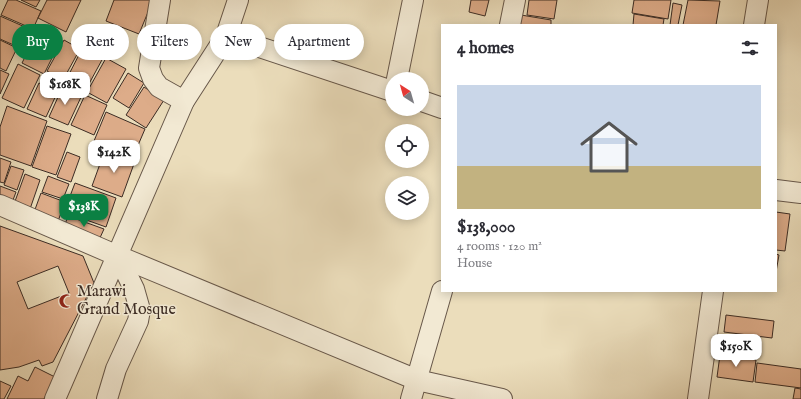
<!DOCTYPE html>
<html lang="en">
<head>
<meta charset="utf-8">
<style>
	body { margin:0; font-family:"IM FELL English",serif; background:#f7f7f7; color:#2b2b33; height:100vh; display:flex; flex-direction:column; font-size:15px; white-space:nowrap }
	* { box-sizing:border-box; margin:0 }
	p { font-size:13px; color:#7c7c81 }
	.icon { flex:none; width:22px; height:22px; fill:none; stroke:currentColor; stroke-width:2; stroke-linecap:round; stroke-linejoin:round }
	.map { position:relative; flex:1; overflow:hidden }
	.details { position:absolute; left:441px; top:24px; width:336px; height:268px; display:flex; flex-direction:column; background:#fff; border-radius:0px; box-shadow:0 2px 10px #0003 }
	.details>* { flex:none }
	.top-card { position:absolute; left:12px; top:24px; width:369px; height:36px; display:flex; gap:8px }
	.needle { width:26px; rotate:323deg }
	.buttons { position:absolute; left:385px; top:72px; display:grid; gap:8px }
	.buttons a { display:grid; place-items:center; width:44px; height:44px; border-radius:50%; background:#fff; box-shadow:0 2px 10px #0003; font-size:20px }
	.price { position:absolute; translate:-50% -34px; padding:0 9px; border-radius:8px; background:#fff; color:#222; font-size:13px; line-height:26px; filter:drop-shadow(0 1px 2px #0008) }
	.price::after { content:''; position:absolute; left:50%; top:24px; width:12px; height:9px; margin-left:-6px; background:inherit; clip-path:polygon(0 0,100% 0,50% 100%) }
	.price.on { background:#0b8043; color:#fff }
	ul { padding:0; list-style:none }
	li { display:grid; align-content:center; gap:8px; height:212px; padding:0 16px }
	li+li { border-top:1px solid #e1e1e2 }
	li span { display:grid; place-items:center; height:124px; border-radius:0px; color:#555 }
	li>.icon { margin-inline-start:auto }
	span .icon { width:72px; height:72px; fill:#fffc; stroke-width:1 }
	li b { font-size:17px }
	h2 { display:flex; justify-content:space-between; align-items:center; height:48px; padding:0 16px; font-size:17px }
	.tag { padding:0 14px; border-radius:18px; background:#fff; box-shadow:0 2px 10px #0003; font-size:14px; line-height:36px }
	.tag.on { background:#0b8043; color:#fff }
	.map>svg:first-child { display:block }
</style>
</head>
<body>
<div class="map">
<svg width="801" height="399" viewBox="0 0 801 399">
	<rect width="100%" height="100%" fill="#ebddbb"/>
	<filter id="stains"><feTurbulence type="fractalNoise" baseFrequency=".005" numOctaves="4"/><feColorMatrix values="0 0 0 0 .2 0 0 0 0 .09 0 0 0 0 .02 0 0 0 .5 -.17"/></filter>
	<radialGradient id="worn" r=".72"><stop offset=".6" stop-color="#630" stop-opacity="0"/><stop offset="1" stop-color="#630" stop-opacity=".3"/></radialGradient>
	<g fill="#ddac89" stroke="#3c2c24" fill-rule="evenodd">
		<path d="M8,0H16L41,11L33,29L1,15Z"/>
		<path d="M21,0H40L36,7Z"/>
		<path d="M47,0H81L66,32L38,18Z"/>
		<path d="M114,0H153L139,34L106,21Z"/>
		<path d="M471,0H489L485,16L469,12Z"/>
		<path d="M529,0H557L554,19L527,15Z"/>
		<path d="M634,0H671L668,19L632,13Z"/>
		<path d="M688,0L720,1L716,25H683Z"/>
		<path d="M673,3L682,5L678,25H670Z"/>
		<path d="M515,14L551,20V25H514Z"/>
		<path d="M634,14L664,19L663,25H633Z"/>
		<path d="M0,16L25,27L16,46L0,39Z"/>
		<path d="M36,35L58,46L44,74L22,63Z"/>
		<path d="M0,40L17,48L6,71L0,68Z"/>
		<path d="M64,40L80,49L63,80L47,71Z"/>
		<path d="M83,47L103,58L84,93L65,82Z"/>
		<path d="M106,58L126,69L107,103L87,92Z"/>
		<path d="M18,64L40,75L24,108L2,98Z"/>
		<path d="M0,70L9,74L0,94Z"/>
		<path d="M128,73L144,83L129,108L113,98Z"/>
		<path d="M39,83L58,91L46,117L27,109Z"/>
		<path d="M63,86L82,95L68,125L49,117Z"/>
		<path d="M144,87L164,100L146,128L126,115Z"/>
		<path d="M85,95L107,105L94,135L71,125Z"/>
		<path d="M7,106L47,121L31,166L0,155V127Z"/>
		<path d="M106,112L145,129L133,157L94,141Z"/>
		<path d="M47,126L71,134L56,175L32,167Z"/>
		<path d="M105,150L135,161L122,197L92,186Z"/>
		<path d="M67,152L80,157L71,182L57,177Z"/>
		<path d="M0,158L11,162L4,183L0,182Z"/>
		<path d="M11,166L24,170L17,190L4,185Z"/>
		<path d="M25,174L40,180L30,209L14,204Z"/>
		<path d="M48,176L69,184L63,199L42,192Z"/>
		<path d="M75,183L116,198L106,227L64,212Z"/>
		<path d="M0,186L16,192L13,200L0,196Z"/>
		<path d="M41,193L65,202L57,224L33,215Z"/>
		<path d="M776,212L790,214L785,251L776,250Z"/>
		<path d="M68,216L104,229L99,240L64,227Z"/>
		<path d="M0,226L83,256L94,283L53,362L42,366L39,360L19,367L0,370ZM58,266L69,293L28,309L17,282Z"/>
		<path d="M776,254L779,255L776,272Z"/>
		<path d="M726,315L774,321L772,338L724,332Z"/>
		<path d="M720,355L756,360L753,382L717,377Z"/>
		<path d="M757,363L801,369V388L755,382Z"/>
		<path d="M35,367L55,377L44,399H7L18,376L28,381Z"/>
		<path d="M0,381L11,386L4,399H0Z"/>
		<path d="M795,388L801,389V399H793Z"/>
	</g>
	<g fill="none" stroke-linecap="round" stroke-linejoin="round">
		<defs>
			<g id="minor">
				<path d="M160,0L149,68L153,79L159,87L184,101"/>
				<path d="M510,25L515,0"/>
				<path d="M754,25L758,0"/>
				<path d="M226,36L392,91"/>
				<path d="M397,79L413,0"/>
				<path d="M422,101L442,108"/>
				<path d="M776,190L801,193"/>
				<path d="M0,205L118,256L417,380L502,399"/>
				<path d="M55,399L184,101L226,36L238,0"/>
				<path d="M107,399L116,369L138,321L140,310L134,289L118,256"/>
				<path d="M411,399L442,291"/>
				<path d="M698,399L713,291"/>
			</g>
		</defs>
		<use href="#minor" stroke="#68584a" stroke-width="22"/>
		<use href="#minor" stroke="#f2e9d3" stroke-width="20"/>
	</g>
	<defs>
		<symbol id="mosque-bare" viewBox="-9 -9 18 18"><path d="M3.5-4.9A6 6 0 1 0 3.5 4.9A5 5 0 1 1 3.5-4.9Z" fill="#8f2418" stroke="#f2e9d3" stroke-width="2.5" paint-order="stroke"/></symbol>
	</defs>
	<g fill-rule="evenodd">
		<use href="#mosque-bare" x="56" y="291" width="20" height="20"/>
	</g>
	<g text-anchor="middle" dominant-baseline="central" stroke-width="3" stroke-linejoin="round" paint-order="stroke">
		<g font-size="16" fill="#3c2c24" stroke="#f2e9d3" text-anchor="start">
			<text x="77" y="292">Marawi<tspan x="77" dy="18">Grand Mosque</tspan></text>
		</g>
	</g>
	<rect width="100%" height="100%" filter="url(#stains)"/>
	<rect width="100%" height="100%" fill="url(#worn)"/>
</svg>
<div class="buttons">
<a><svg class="needle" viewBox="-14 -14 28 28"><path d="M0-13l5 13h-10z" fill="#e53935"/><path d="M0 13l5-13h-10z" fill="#7c7c81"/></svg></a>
<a><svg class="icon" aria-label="locate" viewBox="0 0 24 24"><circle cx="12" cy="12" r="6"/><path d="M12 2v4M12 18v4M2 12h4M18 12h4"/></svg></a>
<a><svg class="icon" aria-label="layers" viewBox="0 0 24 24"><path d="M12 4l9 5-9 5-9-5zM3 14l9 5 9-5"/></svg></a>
</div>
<b class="price" style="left:65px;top:106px">$168K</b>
<b class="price" style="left:114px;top:174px">$142K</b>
<b class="price on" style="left:84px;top:228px">$138K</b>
<b class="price" style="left:736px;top:368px">$150K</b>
<div class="top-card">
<a class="tag on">Buy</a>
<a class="tag">Rent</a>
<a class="tag">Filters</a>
<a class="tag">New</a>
<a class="tag">Apartment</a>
</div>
<section class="details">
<h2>4 homes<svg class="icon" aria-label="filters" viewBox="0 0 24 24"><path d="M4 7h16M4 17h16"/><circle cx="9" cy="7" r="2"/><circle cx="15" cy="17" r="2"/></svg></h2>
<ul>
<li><span style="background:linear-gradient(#c9d6e8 65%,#c2b280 0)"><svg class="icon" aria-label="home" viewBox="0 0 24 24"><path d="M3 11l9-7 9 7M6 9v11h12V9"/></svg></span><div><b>$138,000</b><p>4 rooms · 120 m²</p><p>House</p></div></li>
</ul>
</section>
</div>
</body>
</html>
